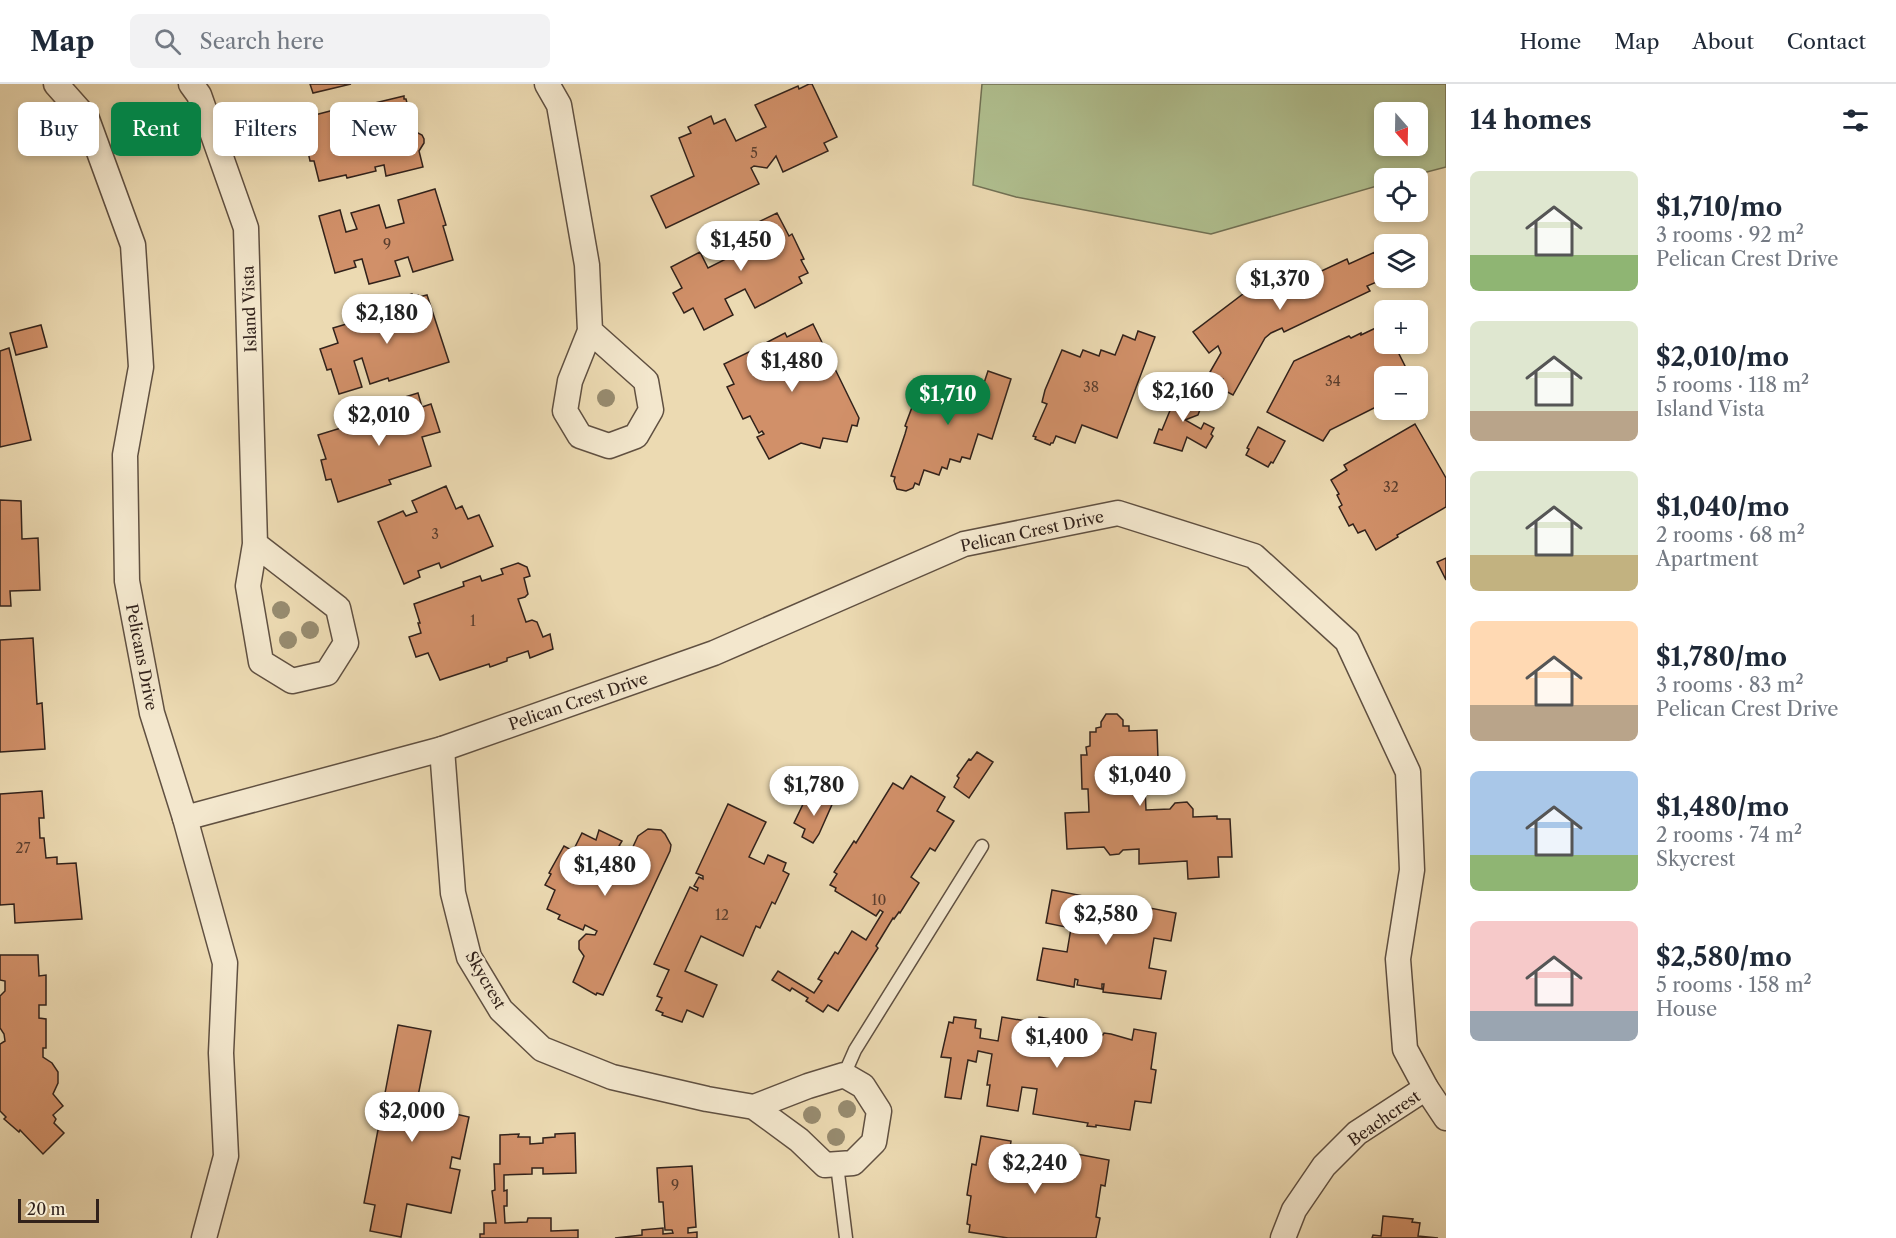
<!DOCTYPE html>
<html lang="en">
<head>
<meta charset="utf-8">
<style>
	body { margin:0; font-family:"Libre Caslon Text",serif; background:#f2f2f3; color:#1f2937; height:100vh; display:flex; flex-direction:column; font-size:22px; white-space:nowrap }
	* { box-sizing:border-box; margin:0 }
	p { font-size:20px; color:#747a83 }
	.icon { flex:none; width:33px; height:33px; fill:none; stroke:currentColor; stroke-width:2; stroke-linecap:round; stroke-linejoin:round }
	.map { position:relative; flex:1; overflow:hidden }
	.sheet { display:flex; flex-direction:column; background:#fff; width:450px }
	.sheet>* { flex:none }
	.hud { position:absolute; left:18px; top:18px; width:570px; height:54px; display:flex; gap:12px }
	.needle { width:39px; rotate:160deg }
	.controls { position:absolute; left:1374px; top:18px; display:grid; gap:12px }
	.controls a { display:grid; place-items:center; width:54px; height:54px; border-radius:9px; background:#fff; box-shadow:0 3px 9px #0003; font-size:30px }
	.scale { position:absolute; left:18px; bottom:15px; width:81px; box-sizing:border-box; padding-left:6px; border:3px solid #32221b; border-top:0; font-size:16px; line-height:21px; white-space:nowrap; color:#32221b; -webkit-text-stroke:4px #f3e7cd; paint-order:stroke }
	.price { position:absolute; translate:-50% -51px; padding:0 14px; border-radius:21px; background:#fff; color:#222; font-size:20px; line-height:39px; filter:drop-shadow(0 2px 3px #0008) }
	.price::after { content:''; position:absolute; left:50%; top:36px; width:18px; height:14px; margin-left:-9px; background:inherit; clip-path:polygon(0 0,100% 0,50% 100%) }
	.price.active { background:#0b8043; color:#fff }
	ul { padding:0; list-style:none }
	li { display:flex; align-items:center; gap:18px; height:150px; padding:0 24px }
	li span { display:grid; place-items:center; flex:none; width:168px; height:120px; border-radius:9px; color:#555 }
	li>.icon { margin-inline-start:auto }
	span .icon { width:72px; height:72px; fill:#fffc; stroke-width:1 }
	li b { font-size:26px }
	h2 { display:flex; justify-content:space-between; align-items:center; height:72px; padding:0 24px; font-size:26px }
	.pill { padding:0 21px; border-radius:9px; background:#fff; box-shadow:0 3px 9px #0003; font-size:21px; line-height:54px }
	.pill.active { background:#0b8043; color:#fff }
	header { display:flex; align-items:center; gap:36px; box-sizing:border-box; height:84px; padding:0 30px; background:#fff; border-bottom:2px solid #e0e1e3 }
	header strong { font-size:28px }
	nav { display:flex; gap:33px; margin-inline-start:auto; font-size:21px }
	.search { width:420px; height:54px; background:#f2f2f3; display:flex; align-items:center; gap:15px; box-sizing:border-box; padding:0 21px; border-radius:9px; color:#747a83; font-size:22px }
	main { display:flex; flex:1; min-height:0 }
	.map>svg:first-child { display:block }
</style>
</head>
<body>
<header>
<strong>Map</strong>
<div class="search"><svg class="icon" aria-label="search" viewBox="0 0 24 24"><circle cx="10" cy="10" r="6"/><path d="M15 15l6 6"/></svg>Search here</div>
<nav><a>Home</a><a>Map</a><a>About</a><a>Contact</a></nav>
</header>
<main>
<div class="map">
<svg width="1446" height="1154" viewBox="0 0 1446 1154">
	<rect width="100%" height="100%" fill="#ecdab2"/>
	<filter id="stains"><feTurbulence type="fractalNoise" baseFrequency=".00333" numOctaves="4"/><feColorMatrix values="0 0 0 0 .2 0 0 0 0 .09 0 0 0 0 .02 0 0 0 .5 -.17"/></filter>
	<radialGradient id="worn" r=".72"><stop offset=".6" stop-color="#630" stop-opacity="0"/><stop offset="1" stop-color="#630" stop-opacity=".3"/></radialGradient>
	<path fill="#b1c191" stroke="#727256" stroke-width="1.5" fill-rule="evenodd" d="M982,0H1446V83L1404,94H1384V100L1211,150L1016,113L973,101ZM1384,28H1418V62H1384Z"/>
	<g fill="#d19069" stroke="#32221b" stroke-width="1.5">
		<path d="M310,0H351L313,9Z"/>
		<path d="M809,0H812L837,53L824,59L828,67L783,88L776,72L767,84L754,82L751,84L759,100L666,144L651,112L694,92L679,54L691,49L688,43L711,32L714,40L725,35L736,57L766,43L755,21L798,2L799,5Z"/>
		<path d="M404,12V15H406L414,47L422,51L424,55V59L419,67L423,83L386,92L384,81L375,83L376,87L347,94L346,91L319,97L314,77H310L305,54L308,53L303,34L338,25L343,46L366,40L362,22Z"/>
		<path d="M435,105L446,141L443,142L453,176L413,188L408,173L395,177L400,192L369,200L362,175L354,177L356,183L335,189L319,132L340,126L346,148L357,145L351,129L379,121L386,144L404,139L398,116Z"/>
		<path d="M777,129L789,152L792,150L804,175L801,176L808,189L799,193L802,199L755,224L745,205L725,215L733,231L704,246L693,224L684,229L673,209L682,204L671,183L700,168L708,184L728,174L719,157Z"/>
		<path d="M1375,168L1386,194L1367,202L1370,207L1284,248L1282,244L1271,249L1265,254L1233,311L1218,303L1223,295L1210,288L1221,269L1218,262L1209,269L1193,248L1268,191L1277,202L1278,201L1273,190L1293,181L1297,189L1309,183L1313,191L1347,175L1349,180Z"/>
		<path d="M412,210L413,213L418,211L419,213L427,211L449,278L389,297L388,294L370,300L362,274L354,277L362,303L339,310L331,285L327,286L320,265L338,259L333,244L390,227L387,218Z"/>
		<path d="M813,240L859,334L857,342L852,341L847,358L823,354L820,364L801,359L769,375L757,353L764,350L762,347L759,349L750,332L743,335L727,303L734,300L724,280L751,267L754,273L759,270L756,264L785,249L787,253Z"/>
		<path d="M1384,240V260H1394L1406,284L1389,292H1384L1383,295L1384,319L1330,346L1323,357L1267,328L1294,277L1349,252L1351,254L1361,249V251Z"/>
		<path d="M41,241L47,263L16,271L10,249Z"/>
		<path d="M1138,247L1155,253L1117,354L1082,341L1075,359L1056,352L1053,359H1051L1050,361L1035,355L1036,353L1033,352L1047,320L1042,318L1045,306L1062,266L1080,273L1083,266L1099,272L1101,266L1115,271L1123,251L1135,256Z"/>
		<path d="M9,264L31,356L0,363V267Z"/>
		<path d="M988,287L1011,295L992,355L978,350L970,375L962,373L960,378L950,375L947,385L942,383L939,391L924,386L919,401L915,399L913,404L906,407L897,405L894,397L895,393L891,392L905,350L907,343L905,342L920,302L923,299L932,302L937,299L946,302L950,308L955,293L965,296L966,293L984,299Z"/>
		<path d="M1179,302L1196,308L1194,312L1198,315L1201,323L1198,331L1185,336L1201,345L1204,339L1214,344L1211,350L1213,352L1206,364L1187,353L1182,367L1154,359L1159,345L1162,346L1171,324L1168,323L1172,312L1175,313Z"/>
		<path d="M418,309L422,323L431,320L440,348L422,353L431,382L389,396L391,400L338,418L331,395L326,396L321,376L326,375L318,351L354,340L355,344L360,339L367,340L363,326Z"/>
		<path d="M1415,340L1446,394V423L1397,451L1398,453L1376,466L1365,446L1358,449L1353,440L1349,442L1339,423L1342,421L1337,411L1339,410L1331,396L1347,386L1344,381Z"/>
		<path d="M1258,343L1285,357L1273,379L1271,378L1268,383L1246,371L1249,365L1247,364Z"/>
		<path d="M446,402L456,425L462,422L468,435L479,431L493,462L441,484L439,479L418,487L420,493L404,500L378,438L403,427L406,432L417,428L412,417Z"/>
		<path d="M0,416L21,417L22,455L38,454L40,506L10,507L11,522H0Z"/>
		<path d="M1446,474V496L1437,478Z"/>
		<path d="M518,479L527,483L530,492L524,494L528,510L525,513L518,515L526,538L532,536L537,538L543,553L550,550L553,565L530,574L528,567L507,574V577L490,583L489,580L440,596L428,569L416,573L409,553L421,549L418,539H420L414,520L464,502L463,498L480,492L482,497L503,490L501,485Z"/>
		<path d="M33,554L37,620L42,619L45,665L0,668V556Z"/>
		<path d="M1106,630H1117L1123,636V642H1129V647L1157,646L1158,675L1151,676L1152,703H1145L1146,726L1170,725L1175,719L1187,718L1193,725V733L1217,732V735H1230L1232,773H1218L1219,793L1188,795L1187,777L1139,780V765L1123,766L1119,770L1110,771L1104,763L1067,765L1065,729L1089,728L1088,705H1082L1081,671H1087L1086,663L1090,662V648H1096V644L1101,643V638Z"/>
		<path d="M977,668L993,678L969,714L954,703L959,694L957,692L969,675L971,676Z"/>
		<path d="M911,692L945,713L937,727L954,737L935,767L930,764L911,793L919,799L900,829L899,828L894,835L893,834L876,862L878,864L838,927L828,921L823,928L806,917L808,914L792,904L790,907L772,896L778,887L814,909L822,897L818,895L835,868L838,870L852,847L866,856L883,828L880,826L876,832L835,807L836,804L830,801L837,790L834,788L854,757L856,759L893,699L903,705Z"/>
		<path d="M42,707L44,734H39L40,754H44L46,774L57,773V780L76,779L82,835L15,839L14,820L0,821V710Z"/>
		<path d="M821,710L834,716L819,750L813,759L802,753L805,745L794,739L806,714L816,719Z"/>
		<path d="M728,720L766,738L749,773L764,780L768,771L786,779L783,787L789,790L775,820L772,818L760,844L756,842L743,872L701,852L685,887L717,901L703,933L687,926L682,938L662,931L663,929L656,926L662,914L657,912L669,886L654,880L690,803L697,807L698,804L694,802L699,793L703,795V792L696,789Z"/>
		<path d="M648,745L661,746L665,750L671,761L670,767L603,911L597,909L596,911L573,898L584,872L579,865V857L586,850L595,851L597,847L585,841L583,846L558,835L560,831L547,825L555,806L545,801L551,790L549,789L564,762L573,767L582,749L596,756L599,746L622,757L619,762L631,767L638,752Z"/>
		<path d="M1052,806L1089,813V819L1091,820V815L1116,820L1115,824H1117L1119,818L1176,829L1171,857L1154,854L1149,884L1166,887L1161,915L1103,908L1104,900H1102V905L1077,901L1078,896L1075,895L1074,903L1037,896L1043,864L1067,868L1071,844L1046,839Z"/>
		<path d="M0,871H38L39,892L46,891V921H39V934L46,935V964H43V973L52,979L58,988V999L53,1010L63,1022L53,1031L56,1035L54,1039L64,1049L43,1070L20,1046L19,1048L4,1035L6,1033L0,1027V960L5,957L4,950L0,944V912L5,907V897L0,896Z"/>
		<path d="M954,933L976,936L975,944L981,945L980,954L998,957L1002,933L1038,939L1039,933L1079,939L1077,947L1103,951L1104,949L1111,950L1132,956L1134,945L1156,949L1151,985L1156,986L1151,1019L1135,1017L1130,1046L1096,1041V1043L1087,1042L1088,1039L1033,1030L1037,1005L1022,1003L1018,1027L987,1022L990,1001H987L992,970L978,967L976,978L968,976L961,1015L945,1013L951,974L941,973L949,938L953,939Z"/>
		<path d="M398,941L431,947L416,1022L424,1023V1019L452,1025L451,1029L469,1033L460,1075L452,1073L450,1084L460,1086L451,1129L407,1120L401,1153L370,1147L375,1121L364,1119Z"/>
		<path d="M575,1049L576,1089L543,1090V1084H532V1090L504,1091V1107L507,1106V1122H504L505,1139L527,1138L528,1134H551V1147L578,1146V1154H480V1150H484V1139H496L492,1107L495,1106L494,1080H500V1051L519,1050L518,1053H530V1060L543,1059V1054L555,1053V1050Z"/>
		<path d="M981,1052L1011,1057L1006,1091L1025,1094L1029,1070L1054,1074L1055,1066L1109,1076L1105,1102L1101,1101L1096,1133L1100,1134L1096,1154H1008L969,1148L970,1141L967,1140L971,1112L967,1111L972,1080L976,1081Z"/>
		<path d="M692,1082L696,1143L688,1144V1149L697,1148V1154H615L642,1151V1146L663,1144V1150L673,1149L672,1146H665L663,1118H659L657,1084Z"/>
		<path d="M1383,1132L1413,1135L1412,1138L1420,1139L1418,1152L1438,1154H1372L1373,1151L1381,1152Z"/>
	</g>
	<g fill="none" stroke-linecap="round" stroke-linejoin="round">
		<defs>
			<g id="lane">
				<path d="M844,991L855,966L982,762"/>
				<path d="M837,1081L846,1154"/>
			</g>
			<g id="street">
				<path d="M56,0L87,35L133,161L141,283L125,371L127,497L152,629L185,734L225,879L221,969L226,1072L204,1154"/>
				<path d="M191,0L199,11L246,144L255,460L248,502L261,578L292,597L327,589L346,559L338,524L255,460"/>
				<path d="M547,0L559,21L587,181L590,247L570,297L565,327L580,352L609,362L636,352L651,326L646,297L590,247"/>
				<path d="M442,665L453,809L469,873L501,926L542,965L612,993L707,1015L754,1023L799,1056L825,1081L853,1079L874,1058L879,1027L863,1002L844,991L808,1002L754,1023"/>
				<path d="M185,734L442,665L714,569L964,460L1118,429L1254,472L1347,557L1408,688L1412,786L1398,875L1405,965L1426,1004L1446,1034"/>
				<path d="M1283,1154L1294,1126L1324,1082L1357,1049L1426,1004"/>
			</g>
		</defs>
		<use href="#lane" stroke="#605041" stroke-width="15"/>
		<use href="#street" stroke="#605041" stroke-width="27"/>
		<use href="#lane" stroke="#f3e7cd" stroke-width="12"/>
		<use href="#street" stroke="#f3e7cd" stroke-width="24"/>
	</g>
	<g fill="#978b6f">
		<circle cx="606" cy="314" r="9"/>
		<circle cx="281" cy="526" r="9"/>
		<circle cx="310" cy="546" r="9"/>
		<circle cx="288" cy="556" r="9"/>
		<circle cx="847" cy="1025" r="9"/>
		<circle cx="812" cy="1031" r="9"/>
		<circle cx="836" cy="1053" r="9"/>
	</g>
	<g text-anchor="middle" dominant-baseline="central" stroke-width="5" stroke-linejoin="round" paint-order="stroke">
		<g font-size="14" fill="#5a3e2e">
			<text x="754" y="69">5</text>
			<text x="387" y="160">9</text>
			<text x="1333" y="297">34</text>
			<text x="1091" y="303">38</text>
			<text x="1391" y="403">32</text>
			<text x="435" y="450">3</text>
			<text x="473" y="537">1</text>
			<text x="23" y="764">27</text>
			<text x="879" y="816">10</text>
			<text x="722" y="831">12</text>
			<text x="675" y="1101">9</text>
		</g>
		<g font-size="16" fill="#32221b" stroke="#f3e7cd">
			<text transform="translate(249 225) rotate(-92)">Island Vista</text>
			<text transform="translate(1032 447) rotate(-12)">Pelican Crest Drive</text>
			<text transform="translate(142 573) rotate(79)">Pelicans Drive</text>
			<text transform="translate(578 617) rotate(-19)">Pelican Crest Drive</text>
			<text transform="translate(486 896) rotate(60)">Skycrest</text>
			<text transform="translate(1384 1034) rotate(-35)">Beachcrest</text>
		</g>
	</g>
	<rect width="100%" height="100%" filter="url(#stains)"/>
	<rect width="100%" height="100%" fill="url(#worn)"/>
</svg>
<div class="controls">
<a><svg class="needle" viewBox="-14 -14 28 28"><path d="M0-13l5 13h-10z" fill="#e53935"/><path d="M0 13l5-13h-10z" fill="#747a83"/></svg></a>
<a><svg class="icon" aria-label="locate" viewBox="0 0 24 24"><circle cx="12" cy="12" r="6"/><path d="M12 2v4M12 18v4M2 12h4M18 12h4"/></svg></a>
<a><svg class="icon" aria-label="layers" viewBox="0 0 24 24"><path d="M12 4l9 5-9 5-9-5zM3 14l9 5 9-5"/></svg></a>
<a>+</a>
<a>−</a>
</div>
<div class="scale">20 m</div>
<b class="price" style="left:741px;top:188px">$1,450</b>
<b class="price" style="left:1280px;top:227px">$1,370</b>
<b class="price" style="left:387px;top:261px">$2,180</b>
<b class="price" style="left:792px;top:309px">$1,480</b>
<b class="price" style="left:1183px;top:339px">$2,160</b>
<b class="price active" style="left:948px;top:342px">$1,710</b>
<b class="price" style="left:379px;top:363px">$2,010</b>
<b class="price" style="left:1140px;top:723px">$1,040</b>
<b class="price" style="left:814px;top:733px">$1,780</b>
<b class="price" style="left:605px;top:813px">$1,480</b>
<b class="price" style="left:1106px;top:862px">$2,580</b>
<b class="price" style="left:1057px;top:985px">$1,400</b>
<b class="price" style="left:412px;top:1059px">$2,000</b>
<b class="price" style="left:1035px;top:1111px">$2,240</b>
<div class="hud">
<a class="pill">Buy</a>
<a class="pill active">Rent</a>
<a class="pill">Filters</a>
<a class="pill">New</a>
</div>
</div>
<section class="sheet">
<h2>14 homes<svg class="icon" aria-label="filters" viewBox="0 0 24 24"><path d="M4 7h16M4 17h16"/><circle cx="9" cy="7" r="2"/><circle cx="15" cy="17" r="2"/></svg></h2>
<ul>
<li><span style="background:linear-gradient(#dfe7d0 70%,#8fb573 0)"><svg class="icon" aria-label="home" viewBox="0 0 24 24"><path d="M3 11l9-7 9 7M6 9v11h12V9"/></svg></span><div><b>$1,710/mo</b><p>3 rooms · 92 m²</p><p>Pelican Crest Drive</p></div></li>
<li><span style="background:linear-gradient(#dfe7d0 75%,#b9a48a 0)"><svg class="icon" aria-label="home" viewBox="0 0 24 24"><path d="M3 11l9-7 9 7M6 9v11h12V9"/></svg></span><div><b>$2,010/mo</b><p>5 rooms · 118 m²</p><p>Island Vista</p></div></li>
<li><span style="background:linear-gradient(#dfe7d0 70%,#c2b280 0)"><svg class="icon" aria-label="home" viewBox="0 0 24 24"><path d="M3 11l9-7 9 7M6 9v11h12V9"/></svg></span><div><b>$1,040/mo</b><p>2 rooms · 68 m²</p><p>Apartment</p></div></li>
<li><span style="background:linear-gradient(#ffd9b3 70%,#b9a48a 0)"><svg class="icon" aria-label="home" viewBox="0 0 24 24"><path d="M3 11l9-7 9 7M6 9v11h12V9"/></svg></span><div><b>$1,780/mo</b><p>3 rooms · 83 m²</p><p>Pelican Crest Drive</p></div></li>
<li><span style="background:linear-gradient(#a9c7e8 70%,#8fb573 0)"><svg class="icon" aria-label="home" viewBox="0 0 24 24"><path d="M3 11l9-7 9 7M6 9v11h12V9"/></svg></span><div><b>$1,480/mo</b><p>2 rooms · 74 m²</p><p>Skycrest</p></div></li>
<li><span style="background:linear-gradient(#f6c9c9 75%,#9aa5b1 0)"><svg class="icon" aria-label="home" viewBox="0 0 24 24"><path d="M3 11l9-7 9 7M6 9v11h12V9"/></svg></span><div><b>$2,580/mo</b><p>5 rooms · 158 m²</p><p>House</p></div></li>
</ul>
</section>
</main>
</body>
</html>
